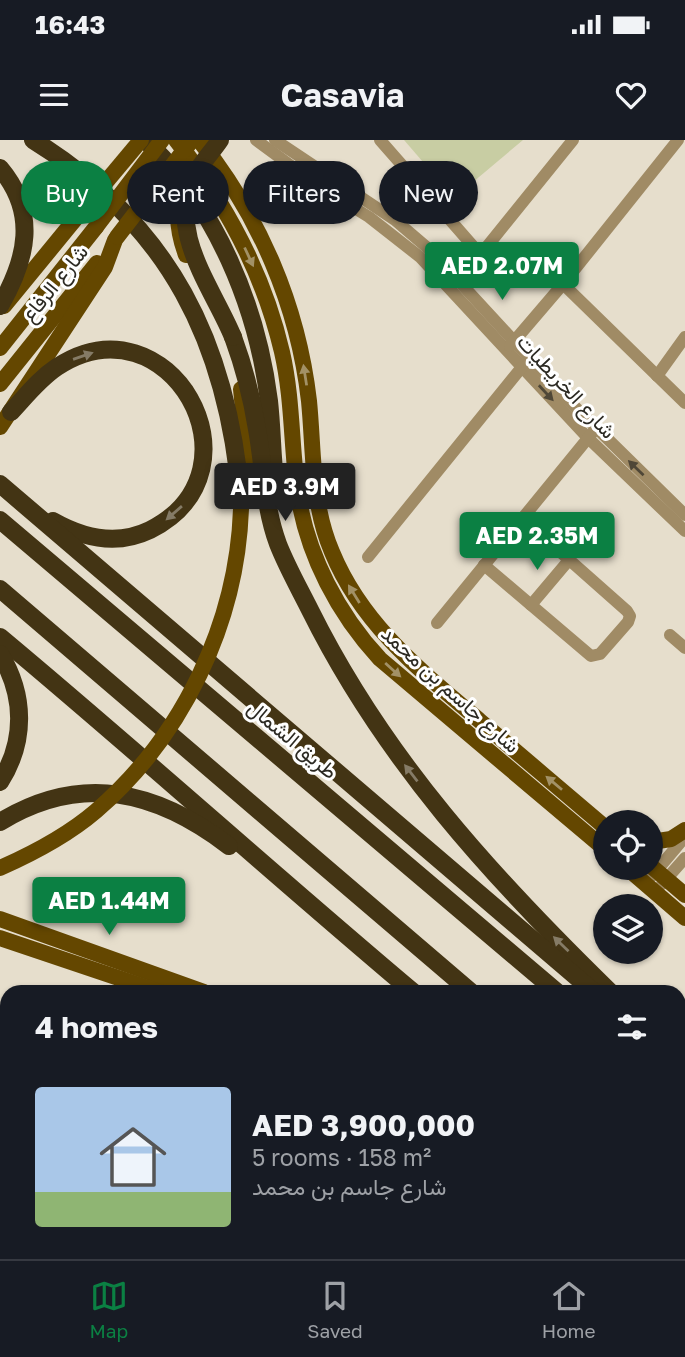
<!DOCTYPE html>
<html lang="en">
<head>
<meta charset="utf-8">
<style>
	body { margin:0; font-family:"Golos Text",Vazirmatn,sans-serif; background:#20242c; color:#f1f3f6; height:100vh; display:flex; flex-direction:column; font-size:26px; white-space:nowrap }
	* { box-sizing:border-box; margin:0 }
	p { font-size:23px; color:#9ea1a6 }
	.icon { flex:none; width:38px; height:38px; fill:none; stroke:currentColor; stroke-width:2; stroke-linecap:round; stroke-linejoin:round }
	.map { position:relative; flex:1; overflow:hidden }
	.side { position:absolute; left:0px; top:845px; width:686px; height:275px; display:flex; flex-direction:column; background:#171b24; border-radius:21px 21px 0 0; box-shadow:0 2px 5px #0004 }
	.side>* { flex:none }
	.banner { position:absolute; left:21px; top:21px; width:644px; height:63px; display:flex; gap:14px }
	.tools { position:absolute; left:593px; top:670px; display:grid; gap:14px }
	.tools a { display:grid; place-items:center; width:70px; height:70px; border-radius:50%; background:#171b24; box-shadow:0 2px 5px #0004; font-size:35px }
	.price { position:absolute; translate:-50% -60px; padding:0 16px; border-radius:7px; background:#0b8043; color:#fff; font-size:23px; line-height:46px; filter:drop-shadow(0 2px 4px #0008) }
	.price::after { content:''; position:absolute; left:50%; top:42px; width:21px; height:16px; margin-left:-10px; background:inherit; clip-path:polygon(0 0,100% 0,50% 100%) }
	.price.active { background:#222; color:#fff }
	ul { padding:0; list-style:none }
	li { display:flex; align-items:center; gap:21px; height:175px; padding:0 35px }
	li+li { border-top:2px solid #363941 }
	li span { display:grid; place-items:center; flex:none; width:196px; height:140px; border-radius:7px; color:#555 }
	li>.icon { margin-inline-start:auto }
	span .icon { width:84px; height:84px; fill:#fffc; stroke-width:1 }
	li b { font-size:30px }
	h2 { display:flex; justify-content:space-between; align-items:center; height:84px; padding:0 35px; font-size:30px }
	.chip { padding:0 24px; border-radius:32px; background:#171b24; box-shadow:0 2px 5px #0004; font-size:24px; line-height:63px }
	.chip.active { background:#0b8043; color:#fff }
	.status { display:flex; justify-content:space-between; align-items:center; height:49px; padding:0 35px; background:#171b24; direction:ltr }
	.status svg { height:19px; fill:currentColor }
	header { display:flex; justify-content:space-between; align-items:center; height:91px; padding:0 35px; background:#171b24; font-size:32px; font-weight:700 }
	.tab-bar { display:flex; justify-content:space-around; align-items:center; height:98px; border-top:2px solid #363941; background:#171b24; font-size:19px; color:#9ea1a6 }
	.tab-bar a { display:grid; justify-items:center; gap:4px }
	.tab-bar .active { color:#0b8043 }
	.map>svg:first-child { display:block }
</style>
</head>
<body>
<div class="status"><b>16:43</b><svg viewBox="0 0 49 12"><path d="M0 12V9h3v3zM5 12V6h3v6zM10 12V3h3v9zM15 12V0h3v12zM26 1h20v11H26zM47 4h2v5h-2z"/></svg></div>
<header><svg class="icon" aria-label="menu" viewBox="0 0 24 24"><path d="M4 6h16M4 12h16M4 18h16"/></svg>Casavia<svg class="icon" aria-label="heart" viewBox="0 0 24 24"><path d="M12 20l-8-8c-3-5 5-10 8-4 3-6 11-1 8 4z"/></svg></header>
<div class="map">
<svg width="685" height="1119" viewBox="0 0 685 1119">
	<rect width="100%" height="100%" fill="#e6decc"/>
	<path fill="#c8cda3" d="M404,0H523L454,58Z"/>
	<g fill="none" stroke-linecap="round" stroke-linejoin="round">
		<g stroke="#a08b65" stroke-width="12">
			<path d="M256,0L317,45L369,77L420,117L588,298L685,391"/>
			<path d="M275,0L395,80L430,110L570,262L685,375"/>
			<path d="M380,0L479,113L485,109L573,0"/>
			<path d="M563,144L685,263"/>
			<path d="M510,206L563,144L678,0"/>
			<path d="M657,236L685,197"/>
			<path d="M368,417L522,227"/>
			<path d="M484,425L591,516L600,514L628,482L630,476L627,471L522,378"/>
			<path d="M531,465L569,420"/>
			<path d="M437,483L593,292"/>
			<path d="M670,495L685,508"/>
			<path d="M652,736L685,697"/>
			<path d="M662,744L685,718"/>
			<path d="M0,873L7,874"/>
			<path d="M280,1113L287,1119"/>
			<path d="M434,1113L441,1119"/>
			<path d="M383,1119L387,1113"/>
			<path d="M413,1119L418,1113"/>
		</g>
		<g stroke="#644700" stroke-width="16">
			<path d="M176,0C225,62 264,135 282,212C293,260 291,307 298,355C308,416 338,474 380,519L606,710"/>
			<path d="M199,0C259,75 298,165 309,261C314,312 311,363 332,412C362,485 421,531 480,581C522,617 564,652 606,688"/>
			<path d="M4,166L90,61"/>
			<path d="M0,208L96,87"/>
			<path d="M0,244L97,123"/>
			<path d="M241,249L248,321L242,355"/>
			<path d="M0,287L105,127L115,100"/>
			<path d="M651,702L671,699L685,690"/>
			<path d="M651,726L685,755"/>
			<path d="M627,728L685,778"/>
			<path d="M0,779L204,852"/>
			<path d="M0,798L160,852"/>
			<path d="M527,1113L535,1119"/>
			<path d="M559,1113L566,1119"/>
		</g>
		<g stroke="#433414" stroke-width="18">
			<path d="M33,0C170,85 228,203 241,361"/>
			<path d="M145,0C216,66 257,166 269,261C272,288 272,315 275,341"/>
			<path d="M0,28C38,73 27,119 0,166"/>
			<path d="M233,197C244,227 252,258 257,289C264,328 264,366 278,404C287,427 299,448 310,470C384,619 492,737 610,852"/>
			<path d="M11,272C26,256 39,239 57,227C168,154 269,330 150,390C117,406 83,398 53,381"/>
			<path d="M0,344L594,852"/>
			<path d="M0,380L557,852"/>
			<path d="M0,449L471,852"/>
			<path d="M0,497C139,613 274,735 413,852"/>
			<path d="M0,514C25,555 26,601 0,642"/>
			<path d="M0,682C82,632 157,651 229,706"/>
			<path d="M679,920L685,925"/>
			<path d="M679,956L685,961"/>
			<path d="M679,1029L685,1035"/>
			<path d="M679,1074L685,1079"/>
			<path d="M679,1092L685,1098"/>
		</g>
		<g stroke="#644700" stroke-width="16">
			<path d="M90,61L141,0"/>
			<path d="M96,87L162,0"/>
			<path d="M117,97L192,0"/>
			<path d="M186,115C174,84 175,52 193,23"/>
			<path d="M0,728C34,713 68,695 96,671C183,596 237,483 241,369"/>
		</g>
		<path stroke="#433414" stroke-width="18" d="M220,0C212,12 201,23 195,35C165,90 213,148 233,197"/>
	</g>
	<defs><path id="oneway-solid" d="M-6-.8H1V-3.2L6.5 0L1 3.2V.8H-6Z" transform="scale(1.75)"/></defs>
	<g fill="#a29166">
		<use href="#oneway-solid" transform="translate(249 117) rotate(65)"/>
		<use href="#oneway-solid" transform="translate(305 235) rotate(-99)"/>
		<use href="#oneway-solid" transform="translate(354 454) rotate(-122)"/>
		<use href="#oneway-solid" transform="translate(393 530) rotate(42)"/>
		<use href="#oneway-solid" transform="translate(554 643) rotate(-140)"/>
	</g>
	<g fill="#857b66">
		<use href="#oneway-solid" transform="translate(83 216) rotate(-19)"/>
		<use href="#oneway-solid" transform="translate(174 373) rotate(139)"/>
		<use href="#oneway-solid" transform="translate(411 633) rotate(-128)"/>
		<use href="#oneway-solid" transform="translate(561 804) rotate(-136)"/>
	</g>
	<g fill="#4f4737">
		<use href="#oneway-solid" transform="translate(546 253) rotate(47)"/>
		<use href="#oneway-solid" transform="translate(636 328) rotate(-136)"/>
	</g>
	<g text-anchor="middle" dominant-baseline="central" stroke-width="6" stroke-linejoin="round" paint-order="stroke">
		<g font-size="21" fill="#2c2a23" stroke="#fff">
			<text transform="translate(54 143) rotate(-51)">شارع الرفاع</text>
			<text transform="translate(567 246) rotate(47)">شارع الخريطيات</text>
			<text transform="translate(451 549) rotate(42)">شارع جاسم بن محمد</text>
			<text transform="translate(293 599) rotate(40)">طريق الشمال</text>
		</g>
	</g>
</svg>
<div class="tools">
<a><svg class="icon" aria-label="locate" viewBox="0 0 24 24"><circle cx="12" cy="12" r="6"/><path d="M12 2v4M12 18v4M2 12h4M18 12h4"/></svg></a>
<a><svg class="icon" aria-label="layers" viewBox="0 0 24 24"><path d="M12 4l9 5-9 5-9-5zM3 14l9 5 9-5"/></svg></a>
</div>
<b class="price" style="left:502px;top:162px">AED 2.07M</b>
<b class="price active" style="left:285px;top:383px">AED 3.9M</b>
<b class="price" style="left:537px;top:432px">AED 2.35M</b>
<b class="price" style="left:109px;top:797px">AED 1.44M</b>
<div class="banner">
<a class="chip active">Buy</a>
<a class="chip">Rent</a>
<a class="chip">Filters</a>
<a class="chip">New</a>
</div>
<section class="side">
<h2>4 homes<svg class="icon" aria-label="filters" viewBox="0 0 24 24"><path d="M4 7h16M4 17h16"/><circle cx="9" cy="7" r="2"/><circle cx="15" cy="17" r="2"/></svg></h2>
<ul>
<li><span style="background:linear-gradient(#a9c7e8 75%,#8fb573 0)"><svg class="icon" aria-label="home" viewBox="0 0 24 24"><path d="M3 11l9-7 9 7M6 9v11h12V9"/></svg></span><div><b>AED 3,900,000</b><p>5 rooms · 158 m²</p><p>شارع جاسم بن محمد</p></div></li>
</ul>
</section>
</div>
<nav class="tab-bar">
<a class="active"><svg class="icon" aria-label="map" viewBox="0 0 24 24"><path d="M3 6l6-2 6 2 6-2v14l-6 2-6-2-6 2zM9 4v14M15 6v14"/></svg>Map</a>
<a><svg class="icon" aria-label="saved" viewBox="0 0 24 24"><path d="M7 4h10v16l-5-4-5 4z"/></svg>Saved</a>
<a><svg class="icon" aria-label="home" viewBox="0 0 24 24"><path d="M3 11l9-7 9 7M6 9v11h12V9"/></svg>Home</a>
</nav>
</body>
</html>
